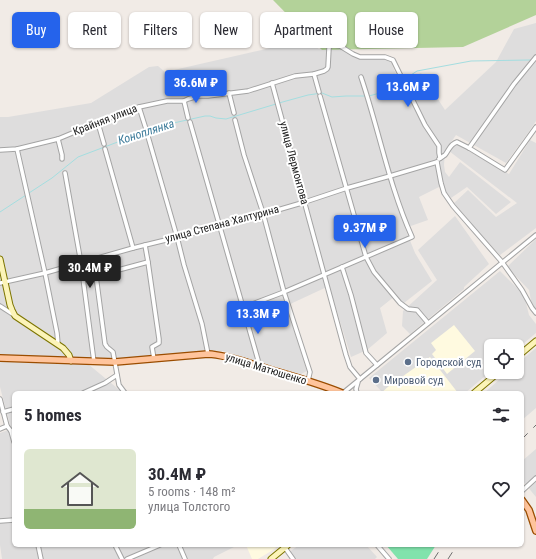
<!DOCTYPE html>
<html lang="en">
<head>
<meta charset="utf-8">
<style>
	body { margin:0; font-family:"Roboto Condensed",sans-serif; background:#f7f7f7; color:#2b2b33; height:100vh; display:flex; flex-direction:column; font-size:15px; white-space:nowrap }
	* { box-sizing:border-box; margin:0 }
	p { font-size:13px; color:#7c7c81 }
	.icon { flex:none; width:22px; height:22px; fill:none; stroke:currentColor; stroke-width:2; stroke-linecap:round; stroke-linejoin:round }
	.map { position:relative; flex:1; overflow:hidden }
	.drawer { position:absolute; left:12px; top:391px; width:512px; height:156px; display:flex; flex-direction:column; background:#fff; border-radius:6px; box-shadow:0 1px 3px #0004 }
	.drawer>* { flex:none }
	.guide { position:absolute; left:12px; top:12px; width:512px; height:36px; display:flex; gap:8px }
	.buttons { position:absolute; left:484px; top:339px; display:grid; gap:8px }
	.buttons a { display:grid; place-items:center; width:40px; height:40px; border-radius:6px; background:#fff; box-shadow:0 1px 3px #0004; font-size:20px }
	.price { position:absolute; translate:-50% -34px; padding:0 9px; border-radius:4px; background:#2563eb; color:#fff; font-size:13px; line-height:26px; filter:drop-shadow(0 1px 2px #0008) }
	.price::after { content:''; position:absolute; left:50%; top:24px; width:12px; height:9px; margin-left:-6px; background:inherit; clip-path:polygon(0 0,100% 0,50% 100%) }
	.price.selected { background:#222; color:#fff }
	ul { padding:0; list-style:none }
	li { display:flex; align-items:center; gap:12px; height:100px; padding:0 12px }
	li+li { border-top:1px solid #e1e1e2 }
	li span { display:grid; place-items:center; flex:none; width:112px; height:80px; border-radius:6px; color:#555 }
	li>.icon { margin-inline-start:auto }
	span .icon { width:48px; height:48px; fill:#fffc; stroke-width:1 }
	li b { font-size:17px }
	h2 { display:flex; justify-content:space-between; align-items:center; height:48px; padding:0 12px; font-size:17px }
	.tag { padding:0 14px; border-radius:6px; background:#fff; box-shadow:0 1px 3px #0004; font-size:14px; line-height:36px }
	.tag.selected { background:#2563eb; color:#fff }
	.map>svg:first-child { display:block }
</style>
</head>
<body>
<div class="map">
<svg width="536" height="559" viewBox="0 0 536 559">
	<rect width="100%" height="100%" fill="#f1ebe6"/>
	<g fill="#dedddd">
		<path d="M536,23V121L528,133L506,163L456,135L445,151L444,165L445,172L449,177L460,162L511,202L496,214L467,187L451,198L441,186L419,197L428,220L405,228L415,253L432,281L404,303H401L395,296L380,308L387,333L367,350L351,357L329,286L286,306L307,371L301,374L223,351L124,360L0,357V117H8L91,103L149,67L158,66L165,72L305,40L319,49L326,45L337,47L358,58L377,56L390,60L400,83L421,73L445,110L496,62L514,29Z"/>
		<path d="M530,140L536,143V228L500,255L453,204L468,190L496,217L517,203L449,151L453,142L509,174Z"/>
		<path d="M455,216L489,264L464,287V289L410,334L402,326L403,311L437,280L418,250Z"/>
		<path d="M536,239V311L532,306L529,290L507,267Z"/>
		<path d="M500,271L524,295L529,315L536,324V333L517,349V346H491V371L465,393H383L369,378Z"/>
		<path d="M536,348V408L522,420V393H484L508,372H517V364Z"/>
		<path d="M0,362L88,364L123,393H14V545H238L214,557L213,559H2L0,545V433L11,429L0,387Z"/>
		<path d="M536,449V497L522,480V461Z"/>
		<path d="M299,545H366L377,557L375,559H293L288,553Z"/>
	</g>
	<g fill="#fffae0">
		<path d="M454,325L475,351L447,374L432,354L436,350L431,343Z"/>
		<path d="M430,357L458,393H381L389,386Z"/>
		<path d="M246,545H274L276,548L258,559H252Z"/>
	</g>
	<path fill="#b3d299" d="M273,0H536V15L463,47L322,50Z"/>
	<path fill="#81e3ac" d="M386,545H436L427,559H398Z"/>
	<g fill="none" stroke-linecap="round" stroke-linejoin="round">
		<g stroke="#a4dde0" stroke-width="1">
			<path d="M405,79L417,71L471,61L530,60"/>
			<path d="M369,96L387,91L400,82"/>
			<path d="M279,103L308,95L322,93L332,97L346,96H366"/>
			<path d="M29,193L52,178L78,157L160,126L205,116H210L216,118L226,119L276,104"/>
			<path d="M0,212L26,195"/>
		</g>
		<defs>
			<g id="street">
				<path d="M314,74L319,92"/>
				<path d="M272,83L346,355L350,367L360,379"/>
				<path d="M229,93L234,113"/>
				<path d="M320,96L366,257L374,272L400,303L408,309L417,310L428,323"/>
				<path d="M184,101L188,118"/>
				<path d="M139,107L146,129"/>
				<path d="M235,120L244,155L263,213L284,292L310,372L308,381"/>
				<path d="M190,122L258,360V366"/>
				<path d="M98,123L104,144"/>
				<path d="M147,133L177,237L184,265L202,324L208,354"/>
				<path d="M58,139L62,155V159"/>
				<path d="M469,148L514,84L536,57"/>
				<path d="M17,149L45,273L57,333L58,344"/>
				<path d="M105,149L133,248"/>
				<path d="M0,150L17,149L58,139L118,114L139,107L167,101H184L188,99L198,96H208L248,91L295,76L314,74L324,71L327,69L328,67L329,48L331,45H334L340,46L353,54L360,57H385L393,60L425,125L439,146V153L440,158"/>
				<path d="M439,159C441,158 443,156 445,155C449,150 450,144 457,142L469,148L505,170L536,127"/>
				<path d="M437,162L441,183L444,193L453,206L502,262L522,290L532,308L536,313"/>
				<path d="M65,173L81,263L94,362"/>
				<path d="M145,245L148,262L159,339V343L152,347L154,359"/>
				<path d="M342,267L351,295L366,353L377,365"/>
				<path d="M0,283L45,273L133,248L219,227L305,202L347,188L390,176L437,162"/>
				<path d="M0,306L14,315"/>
				<path d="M242,308L284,292L412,237C389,186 379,130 361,77"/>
				<path d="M83,393L105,383L117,375"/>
				<path d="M125,393L119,385L113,352L107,347L105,344L96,276L148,262"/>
				<path d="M343,393L536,235"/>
				<path d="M357,393L356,389L358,382"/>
				<path d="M0,399L7,426L11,431L14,432"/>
				<path d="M3,412L14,409"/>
				<path d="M0,429L7,426"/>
				<path d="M11,431L14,442"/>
				<path d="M522,491L536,478"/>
				<path d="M0,521L14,520"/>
				<path d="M38,545L41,559"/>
				<path d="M115,545L122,559"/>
				<path d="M179,545L185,559"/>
				<path d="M283,545L293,559"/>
				<path d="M377,545L389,559"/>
				<path d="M127,559L160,545"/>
			</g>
			<g id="secondary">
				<path d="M0,259L10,305L12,310L15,316L63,348L69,355L71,361"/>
				<path d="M517,357L536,341"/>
				<path d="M474,393L499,372"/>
				<path d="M271,559L288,545"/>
			</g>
			<g id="primary">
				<path d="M0,358L115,362L208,354C226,355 242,361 259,366C287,375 315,382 342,393"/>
				<path d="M522,500L529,510L536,531"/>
			</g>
		</defs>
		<use href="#street" stroke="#a4a4a4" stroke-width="5.5"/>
		<use href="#secondary" stroke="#7d7500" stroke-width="7"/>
		<use href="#primary" stroke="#9b4d00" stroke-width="8"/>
		<use href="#street" stroke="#fff" stroke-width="3.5"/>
		<use href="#secondary" stroke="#fcf4b8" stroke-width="5"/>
		<use href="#primary" stroke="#ffc49c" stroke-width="5.5"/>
		<g stroke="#6e6e6e" stroke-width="1" stroke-dasharray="8 8" stroke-linecap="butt">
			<path d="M522,439L536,425"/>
			<path d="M434,559L443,545"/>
			<path d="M448,559L457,545"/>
		</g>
	</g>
	<g fill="#5c6f8a" stroke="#fff" stroke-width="1.5">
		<circle cx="408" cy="362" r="4"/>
		<circle cx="376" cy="380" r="4"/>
	</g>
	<g text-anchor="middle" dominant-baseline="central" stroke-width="4" stroke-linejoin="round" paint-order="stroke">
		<g font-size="11" fill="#202020" stroke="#fff">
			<text transform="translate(105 120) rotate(-21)">Крайняя улица</text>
			<text transform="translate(294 163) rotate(75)">улица Лермонтова</text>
			<text transform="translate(222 224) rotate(-15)">улица Степана Халтурина</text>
			<text transform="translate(266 369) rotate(17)">улица Матюшенко</text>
		</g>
		<g font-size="11" fill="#4e5e75" stroke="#fff" text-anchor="start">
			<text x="416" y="362">Городской суд</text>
			<text x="384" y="380">Мировой суд</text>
		</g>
		<g font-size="12" font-style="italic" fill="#3f7d9c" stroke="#fff">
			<text transform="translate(146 132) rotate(-18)">Коноплянка</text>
		</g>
	</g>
</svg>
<div class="buttons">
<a><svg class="icon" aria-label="locate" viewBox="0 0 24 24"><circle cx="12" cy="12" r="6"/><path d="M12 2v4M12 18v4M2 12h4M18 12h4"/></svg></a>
</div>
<b class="price" style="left:196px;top:104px">36.6M ₽</b>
<b class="price" style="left:408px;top:108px">13.6M ₽</b>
<b class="price" style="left:365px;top:249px">9.37M ₽</b>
<b class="price selected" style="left:90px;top:289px">30.4M ₽</b>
<b class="price" style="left:258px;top:335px">13.3M ₽</b>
<div class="guide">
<a class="tag selected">Buy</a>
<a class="tag">Rent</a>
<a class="tag">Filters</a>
<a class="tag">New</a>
<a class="tag">Apartment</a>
<a class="tag">House</a>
</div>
<section class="drawer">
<h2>5 homes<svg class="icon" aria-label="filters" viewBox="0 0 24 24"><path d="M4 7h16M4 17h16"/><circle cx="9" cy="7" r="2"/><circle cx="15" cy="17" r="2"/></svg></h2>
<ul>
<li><span style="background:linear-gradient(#dfe7d0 75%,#8fb573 0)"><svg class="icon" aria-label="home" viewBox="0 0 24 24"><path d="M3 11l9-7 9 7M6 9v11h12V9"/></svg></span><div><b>30.4M ₽</b><p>5 rooms · 148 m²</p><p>улица Толстого</p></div><svg class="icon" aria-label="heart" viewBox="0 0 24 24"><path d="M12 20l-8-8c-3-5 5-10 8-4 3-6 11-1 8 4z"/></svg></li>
</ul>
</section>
</div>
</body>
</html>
